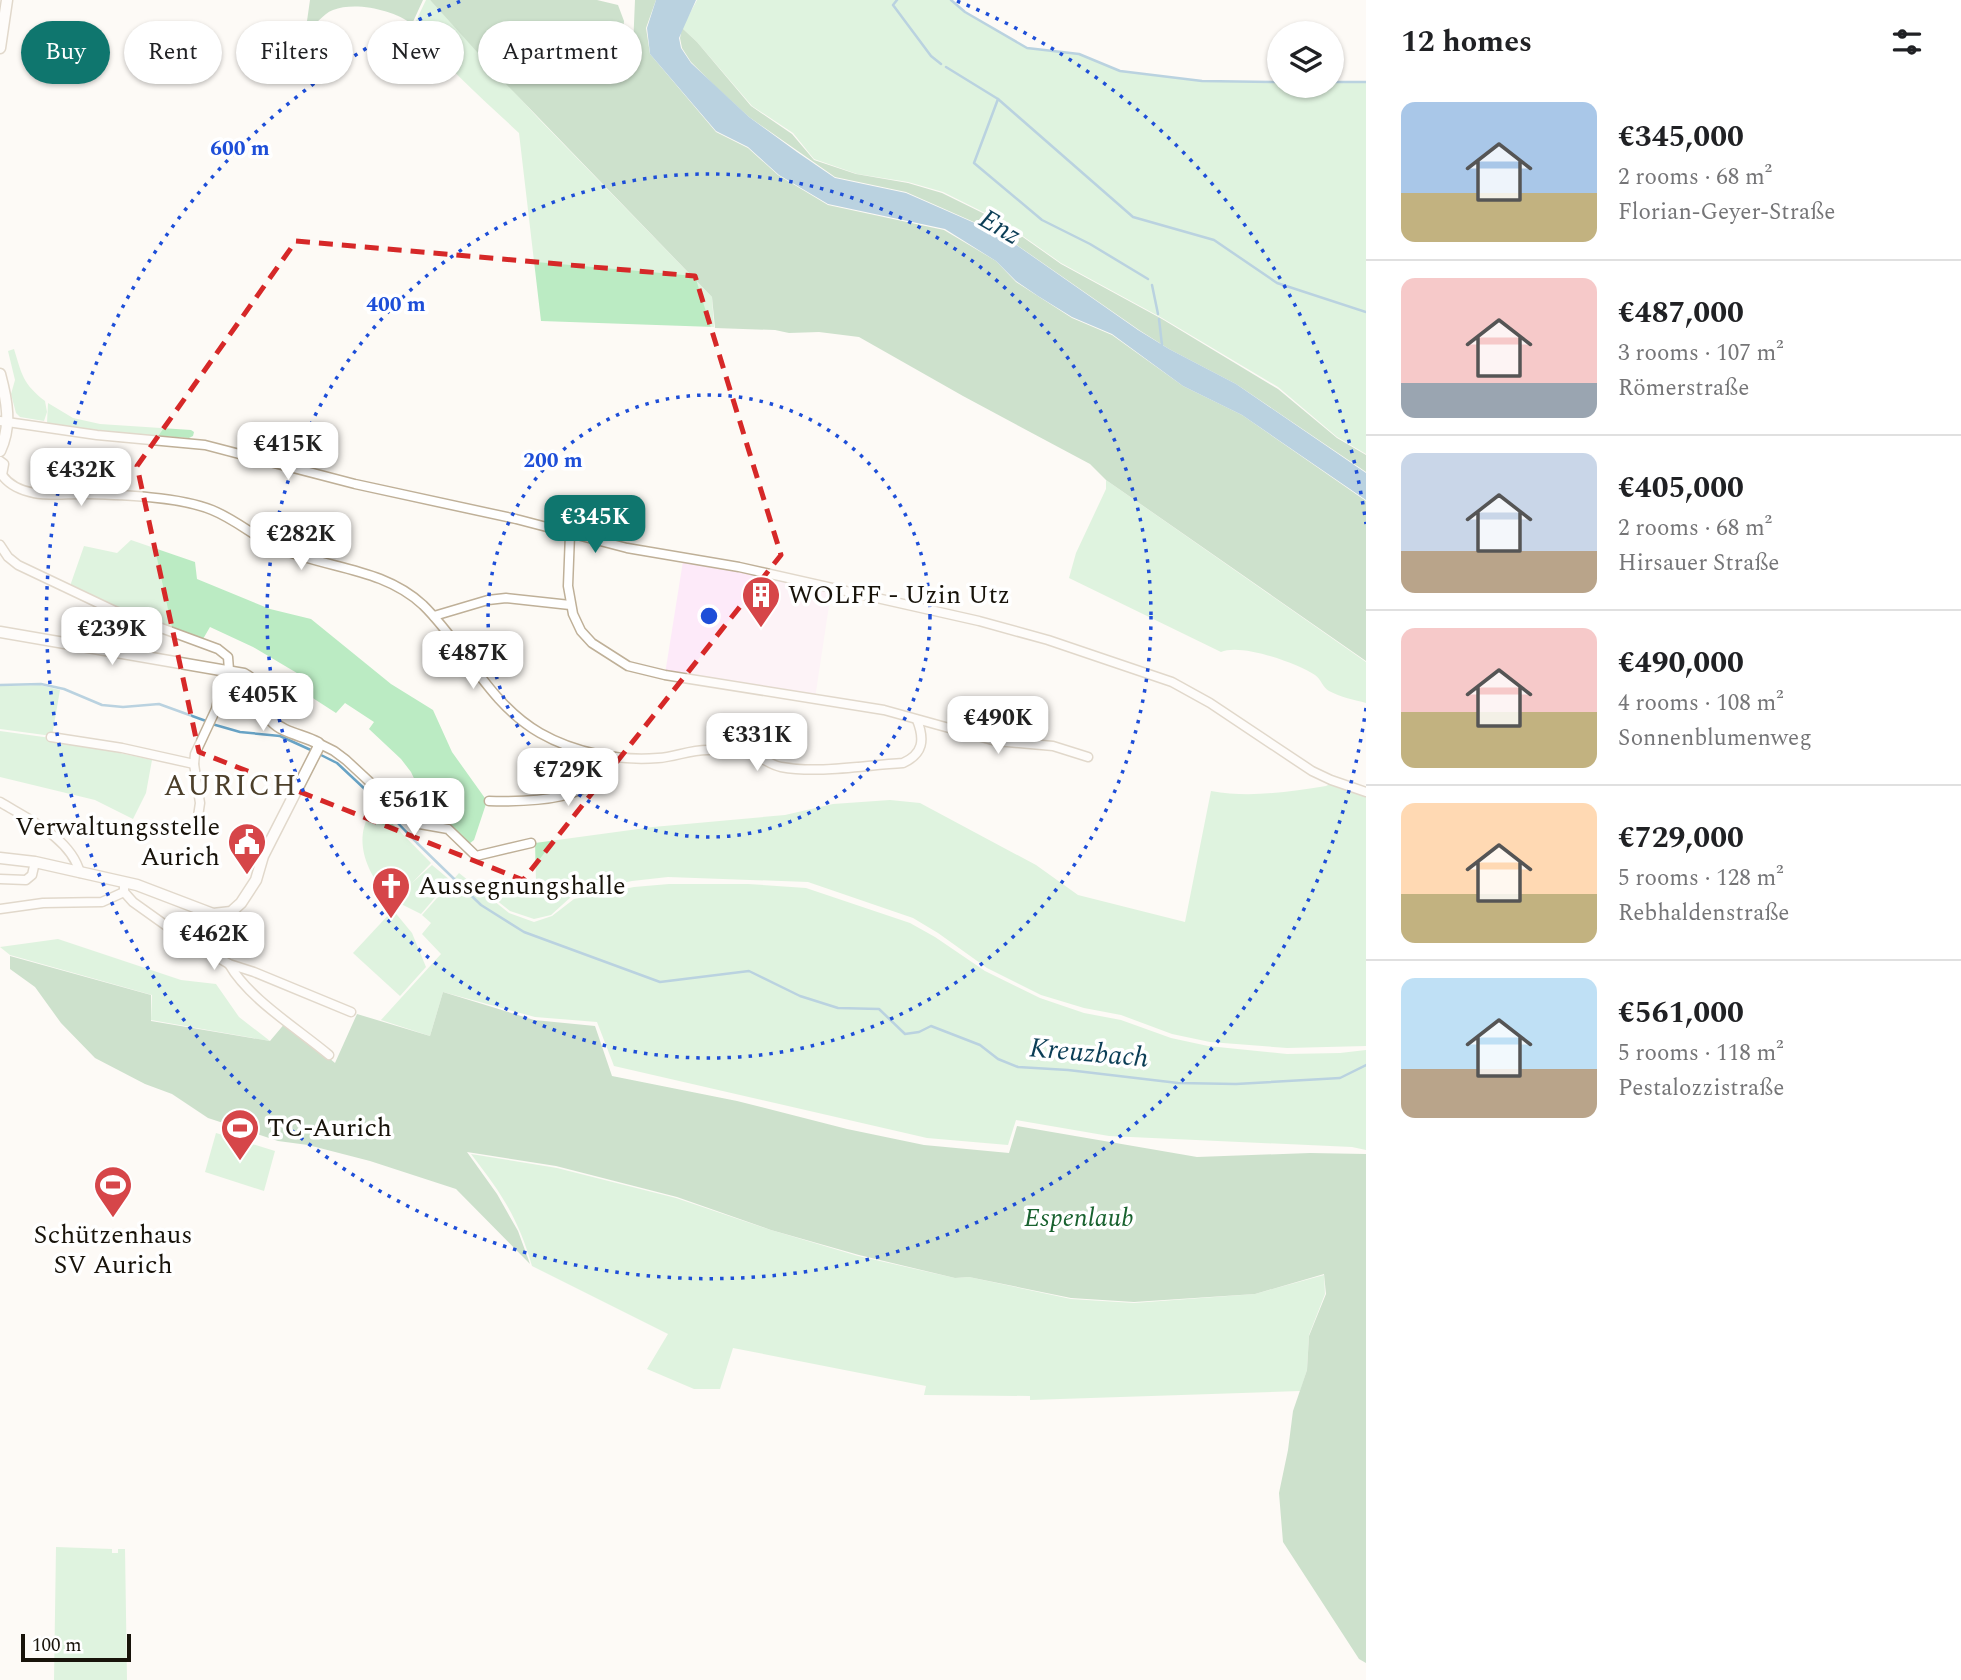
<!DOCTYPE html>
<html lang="en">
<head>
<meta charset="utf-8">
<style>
	body { margin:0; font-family:Spectral,serif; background:#f2f2f2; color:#202124; height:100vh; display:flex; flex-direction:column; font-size:26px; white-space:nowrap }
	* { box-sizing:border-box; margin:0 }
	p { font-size:23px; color:#757577 }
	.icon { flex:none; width:38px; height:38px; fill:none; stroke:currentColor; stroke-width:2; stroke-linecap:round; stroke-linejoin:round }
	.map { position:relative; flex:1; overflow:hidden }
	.sheet { display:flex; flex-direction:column; background:#fff; width:595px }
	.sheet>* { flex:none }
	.top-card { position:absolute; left:21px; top:21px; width:665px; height:63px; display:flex; gap:14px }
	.tools { position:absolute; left:1267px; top:21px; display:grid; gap:14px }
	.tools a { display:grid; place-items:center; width:77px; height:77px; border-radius:50%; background:#fff; box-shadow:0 2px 5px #0004; font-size:35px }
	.scale { position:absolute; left:21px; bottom:18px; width:110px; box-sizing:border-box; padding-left:7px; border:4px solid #18130a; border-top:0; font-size:19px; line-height:24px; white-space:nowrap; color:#18130a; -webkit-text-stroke:5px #fff; paint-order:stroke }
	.price { position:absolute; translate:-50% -60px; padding:0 16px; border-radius:14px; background:#fff; color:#222; font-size:23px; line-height:46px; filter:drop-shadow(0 2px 4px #0008) }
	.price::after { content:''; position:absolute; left:50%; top:42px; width:21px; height:16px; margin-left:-10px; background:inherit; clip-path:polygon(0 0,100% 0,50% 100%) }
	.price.current { background:#0f766e; color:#fff }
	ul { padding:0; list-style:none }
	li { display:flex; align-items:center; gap:21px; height:175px; padding:0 35px }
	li+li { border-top:2px solid #e0e0e0 }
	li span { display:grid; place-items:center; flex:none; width:196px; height:140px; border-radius:14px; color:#555 }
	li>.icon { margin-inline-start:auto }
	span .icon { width:84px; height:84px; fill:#fffc; stroke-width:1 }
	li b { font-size:30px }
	h2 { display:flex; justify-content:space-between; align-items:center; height:84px; padding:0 35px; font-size:30px }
	.chip { padding:0 24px; border-radius:32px; background:#fff; box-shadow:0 2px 5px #0004; font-size:24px; line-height:63px }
	.chip.current { background:#0f766e; color:#fff }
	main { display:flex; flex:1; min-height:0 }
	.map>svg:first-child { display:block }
</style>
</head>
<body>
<main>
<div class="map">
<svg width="1366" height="1680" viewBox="0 0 1366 1680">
	<rect width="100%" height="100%" fill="#fdfaf5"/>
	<path fill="#fdeaf9" d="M683,561L734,570L831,592L815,698L665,674Z"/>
	<g fill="#bbebc3">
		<path d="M426,0H430L539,119L712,297L714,327L541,321L519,133C482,98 444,66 414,25Z"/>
		<path d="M697,0H951L965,13L1027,48L1079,54L1120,71L1202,81L1279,82V86H1332V82H1366V454L1337,437L1278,387L1162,318L1061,263L1003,222L943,192L908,182L857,174L814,159L793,133L752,106L697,42L682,28Z"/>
		<path d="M14,349C22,375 23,384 45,401L47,412L44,421L20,417L16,413L11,394L15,380L8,351Z"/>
		<path d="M48,403L73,418L100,424L191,430L194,432L193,436L189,438L97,431L47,423Z"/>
		<path d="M1106,480L1366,662V703C1355,700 1340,697 1329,691C1323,688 1321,679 1315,675C1297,663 1241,643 1221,652L1069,578L1076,553L1106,489Z"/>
		<path d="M131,540L195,562L197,579L270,609L311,619L391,684L433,710L452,752L487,801L474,840L469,844L420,791L411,772L401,759L369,729L374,722L345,703L336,713L305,693L312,682L253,647L210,627L203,639L116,608L70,586L84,546L117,553Z"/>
		<path d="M40,685L60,690L52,736L0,729V686Z"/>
		<path d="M0,731L51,738L152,760L146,793L133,819L95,800L0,777Z"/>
		<path d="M1330,784L1366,795V1046L1287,1048L1210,1042L1172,1034L1121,1015L1084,1008L1041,995L987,968L938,933L913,918L808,882L668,877L632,881L594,889L572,896L551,915L534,919L510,911L486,892L494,881H536L535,843L653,827L785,815L833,804L890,800L920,803L1036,865L1078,895L1185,922L1211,791C1250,798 1287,792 1326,786Z"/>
		<path d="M376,807L431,863L412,883L432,865L450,880L421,914L397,902L398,899L396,901C368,882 348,834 376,807Z"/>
		<path d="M459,873L509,913L534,922L552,916L574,899L634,887L669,884H748L806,888L910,923L935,937L985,971L1040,998L1084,1013L1121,1020L1171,1038L1208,1046L1287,1054L1340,1053L1366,1050V1150L1352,1147L1109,1136L1016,1120L1008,1145L927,1138L614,1066L597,1022L535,1017L443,992L430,1036L381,1020L441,954L422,934L431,923L422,915Z"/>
		<path d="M393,910L412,933L426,967L400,996L353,953Z"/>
		<path d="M58,939L181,980L216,984L239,1017L270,1041L151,1020L152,995L10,955L0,947Z"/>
		<path d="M216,1133L275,1151L264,1191L205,1172Z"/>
		<path d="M471,1154L557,1168L676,1198L771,1230L858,1256L955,1278L969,1277L1071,1299L1134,1303L1255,1294L1324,1275L1325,1294L1309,1335L1307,1370L1300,1391L1030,1400V1396L924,1395L926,1386L733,1348L720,1389H694L647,1369L668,1334L532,1266C518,1217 501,1193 471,1154Z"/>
		<path d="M56,1547L112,1549V1553H118V1549H125L127,1680H54Z"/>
	</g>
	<g fill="#92c39a">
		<path d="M310,0H423L412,24C394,10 355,1 333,10C322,14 317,26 306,28Z"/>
		<path d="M430,0H597L618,5L624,21L622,45L633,47L635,0H656L646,28L650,54L716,132L748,148L778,175L828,205L944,230L996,261L1016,282L1072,318L1112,335L1183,386L1242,415L1366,501V661L1106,480L1090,464L963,396L859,337L819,332L789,333L775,330L715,328L712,297L506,84Z"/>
		<path d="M682,28L697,42L751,106L792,134L814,160L856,174L908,183L942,193L1003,223L1061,264L1162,319L1278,389L1337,438L1366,455V472L1236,384L1169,349L1139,330L1001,234L906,192L835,177L749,117L715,86L691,62L682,48L680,38Z"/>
		<path d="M10,956L151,995V1021L270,1041L286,1022L335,1063L357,1014L430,1036L443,992L534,1020L595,1026L612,1076L737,1101L847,1129L924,1145L1009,1153L1017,1126L1197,1157L1310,1153L1366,1154V1663L1359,1659L1283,1542L1279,1493L1288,1450L1293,1411L1307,1370L1309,1336L1326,1294L1324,1274L1255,1294L1134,1302L1071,1298L969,1277L955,1278L859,1255L771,1230L677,1197L556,1166L467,1152L497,1194L518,1231L530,1264L456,1189L370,1161L308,1145L278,1141L208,1118L172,1094L145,1084L95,1058L61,1023L35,987L10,969Z"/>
	</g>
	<path fill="#68a3c5" d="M656,0H696L679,38L681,48L691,63L749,117L797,152L835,178L906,193L1002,235L1138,330L1169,349L1236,384L1366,473V500L1242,415L1183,386L1112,334L1072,317L1038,296L1016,281L996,261L945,229L828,204L779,175L748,147L716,131L650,54L647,28Z"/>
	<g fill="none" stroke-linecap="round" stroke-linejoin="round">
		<g stroke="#68a3c5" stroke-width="2.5">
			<path d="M897,0L893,5L931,56L941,64"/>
			<path d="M951,0L965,12L1027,48L1079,54L1120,71L1202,81L1279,82"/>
			<path d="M946,67L998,99L1133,217L1214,240L1277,283L1366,312"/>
			<path d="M1332,82H1366"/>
			<path d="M998,99L974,163L1042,220L1090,244L1148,279"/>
			<path d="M1152,285L1158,314"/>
			<path d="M1159,319L1162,345"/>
			<path d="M0,685L41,684L64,689L102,705L123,707L159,704L206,721"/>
			<path d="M212,724L240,732L280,736L313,751"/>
			<path d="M319,754L337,763L368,792L417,843L481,905L524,932L660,982L749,971L800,996L838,1008L879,1009L905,1034L919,1032L931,1026L980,1045L998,1059L1018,1067L1068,1070L1178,1083L1236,1084L1340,1078L1366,1065"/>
		</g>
		<defs>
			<g id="minor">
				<path d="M0,421L97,435L205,445L355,484L516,519L627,548L739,567L979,621L1048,640L1172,682L1210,703L1312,771L1331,780L1366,792"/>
				<path d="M0,461L4,464L2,475"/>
				<path d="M2,475C9,485 22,491 34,493C49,496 66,494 81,494C119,495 178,496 212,510C237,520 257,539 281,549C329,569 383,568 423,605C465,646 488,703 540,733C575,753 618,761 658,758C676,757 691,749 710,750C723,750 740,749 752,754C762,757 770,765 781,767C818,774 865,765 903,763C923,754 925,740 917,720"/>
				<path d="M570,534L568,586L573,614L581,631L592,643L628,666L665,675L884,710L996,741L1053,746L1088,757"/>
				<path d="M0,545L8,557L18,565L115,611L218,649L228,657L229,670"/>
				<path d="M434,616L488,600L506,598L570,605"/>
				<path d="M51,737L122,748L194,764"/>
				<path d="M318,743L334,751L346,760L414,823L448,829L476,856L531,843"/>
				<path d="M489,801C531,802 596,802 615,757"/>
				<path d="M0,802C28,819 71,838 80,873"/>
				<path d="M197,823L200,803L194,764L195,754L216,709L225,670"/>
				<path d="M0,879L26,880L32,875L35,862"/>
				<path d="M124,883V892L133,902L175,932L229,964L254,972L351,1012"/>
				<path d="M0,909L43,903L102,902L124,892"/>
				<path d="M229,964C249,999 297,1028 329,1055"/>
			</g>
			<g id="major">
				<path d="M0,48L7,0"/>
				<path d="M0,374C7,400 12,426 0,451"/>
				<path d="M0,632L244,674C267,686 257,705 272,721C283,733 303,735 318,743V748L263,856L256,880L241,903L231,912L213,914L137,885L35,862L0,858"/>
			</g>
		</defs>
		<use href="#minor" stroke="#bfb098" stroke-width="11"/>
		<use href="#major" stroke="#bfb098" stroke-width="13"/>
		<use href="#minor" stroke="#fff" stroke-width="8"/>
		<use href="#major" stroke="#fff" stroke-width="10"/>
	</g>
	<path d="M0 0H1366V1680H0ZM296,241L695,276L781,555L523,880L199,752L137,466Z" fill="#fdfaf5" fill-opacity=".55" fill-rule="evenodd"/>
	<path fill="none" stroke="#d62828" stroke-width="5" stroke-dasharray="14 9" stroke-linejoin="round" d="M296,241L695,276L781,555L523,880L199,752L137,466Z"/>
	<g fill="none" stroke="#1d4ed8" stroke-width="3.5" stroke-dasharray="3.5 7">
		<circle cx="709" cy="616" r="221"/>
		<circle cx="709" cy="616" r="442"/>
		<path d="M1366 708A663 663 0 1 1 461 1M957 1A663 663 0 0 1 1366 524"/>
	</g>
	<defs>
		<symbol id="building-pin" viewBox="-11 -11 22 30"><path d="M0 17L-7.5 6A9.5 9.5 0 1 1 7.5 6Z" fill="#d64649" stroke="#fff"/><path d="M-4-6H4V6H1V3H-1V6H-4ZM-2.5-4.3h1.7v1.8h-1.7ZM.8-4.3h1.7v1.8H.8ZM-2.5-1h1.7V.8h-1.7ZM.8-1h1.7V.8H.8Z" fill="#fff"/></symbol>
		<symbol id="civic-pin" viewBox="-11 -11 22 30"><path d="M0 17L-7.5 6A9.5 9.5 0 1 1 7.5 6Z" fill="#d64649" stroke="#fff"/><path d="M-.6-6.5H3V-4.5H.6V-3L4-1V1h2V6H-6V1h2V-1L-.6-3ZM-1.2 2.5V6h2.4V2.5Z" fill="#fff"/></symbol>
		<symbol id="church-pin" viewBox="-11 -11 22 30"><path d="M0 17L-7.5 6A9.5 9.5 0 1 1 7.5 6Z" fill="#d64649" stroke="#fff"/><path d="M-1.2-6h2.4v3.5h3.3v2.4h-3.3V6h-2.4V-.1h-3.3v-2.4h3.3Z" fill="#fff"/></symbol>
		<symbol id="stadium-pin" viewBox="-11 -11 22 30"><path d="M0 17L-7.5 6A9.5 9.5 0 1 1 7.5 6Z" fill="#d64649" stroke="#fff"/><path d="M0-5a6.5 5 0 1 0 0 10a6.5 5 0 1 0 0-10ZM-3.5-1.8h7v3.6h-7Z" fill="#fff"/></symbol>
	</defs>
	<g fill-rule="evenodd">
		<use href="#building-pin" x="739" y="573" width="44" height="60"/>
		<use href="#civic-pin" x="225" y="820" width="44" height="60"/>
		<use href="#church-pin" x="369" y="864" width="44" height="60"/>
		<use href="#stadium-pin" x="218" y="1106" width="44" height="60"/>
		<use href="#stadium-pin" x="91" y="1163" width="44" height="60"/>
	</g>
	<g text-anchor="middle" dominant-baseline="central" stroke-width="7" stroke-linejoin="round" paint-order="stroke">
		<g font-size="26" fill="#18130a" stroke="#fff" text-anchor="start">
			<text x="788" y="595">WOLFF - Uzin Utz</text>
			<text x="220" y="827" text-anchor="end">Verwaltungsstelle<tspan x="220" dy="30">Aurich</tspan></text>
			<text x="418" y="886">Aussegnungshalle</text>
			<text x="267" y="1128">TC-Aurich</text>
			<text x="113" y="1235" text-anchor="middle">Schützenhaus<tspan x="113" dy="30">SV Aurich</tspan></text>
		</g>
		<g font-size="26" font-style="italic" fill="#19622f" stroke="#fff">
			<text x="1079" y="1218">Espenlaub</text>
		</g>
		<g font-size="28" font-style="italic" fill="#0b3e56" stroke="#fff">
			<text transform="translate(1000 227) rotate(30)">Enz</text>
			<text transform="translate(1089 1053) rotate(5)">Kreuzbach</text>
		</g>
		<g font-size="30" letter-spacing="2" fill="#4c3f2a" stroke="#fff">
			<text x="231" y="786">AURICH</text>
		</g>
	</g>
	<circle cx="709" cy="616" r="10" fill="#1d4ed8" stroke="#fff" stroke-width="3.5"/>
	<g font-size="21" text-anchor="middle" font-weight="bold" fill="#1d4ed8" stroke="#fff" stroke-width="7" stroke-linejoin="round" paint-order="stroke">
		<text x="240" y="155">600 m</text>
		<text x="396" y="311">400 m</text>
		<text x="553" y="467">200 m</text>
	</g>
</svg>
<div class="tools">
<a><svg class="icon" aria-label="layers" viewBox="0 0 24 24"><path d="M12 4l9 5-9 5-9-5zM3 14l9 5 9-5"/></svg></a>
</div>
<div class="scale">100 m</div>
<b class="price" style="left:288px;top:482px">€415K</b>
<b class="price" style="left:81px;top:508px">€432K</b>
<b class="price current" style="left:595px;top:555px">€345K</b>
<b class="price" style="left:301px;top:572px">€282K</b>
<b class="price" style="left:112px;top:667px">€239K</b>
<b class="price" style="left:473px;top:691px">€487K</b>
<b class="price" style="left:263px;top:733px">€405K</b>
<b class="price" style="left:998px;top:756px">€490K</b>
<b class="price" style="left:757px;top:773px">€331K</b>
<b class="price" style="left:568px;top:808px">€729K</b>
<b class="price" style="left:414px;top:838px">€561K</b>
<b class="price" style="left:214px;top:972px">€462K</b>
<div class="top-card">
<a class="chip current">Buy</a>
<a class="chip">Rent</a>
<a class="chip">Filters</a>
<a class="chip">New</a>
<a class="chip">Apartment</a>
</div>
</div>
<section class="sheet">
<h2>12 homes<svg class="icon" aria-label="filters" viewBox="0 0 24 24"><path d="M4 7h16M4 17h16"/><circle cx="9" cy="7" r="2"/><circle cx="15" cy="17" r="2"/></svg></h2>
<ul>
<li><span style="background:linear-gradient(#a9c7e8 65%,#c2b280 0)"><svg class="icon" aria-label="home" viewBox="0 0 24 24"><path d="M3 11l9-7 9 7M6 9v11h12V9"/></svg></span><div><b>€345,000</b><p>2 rooms · 68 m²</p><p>Florian-Geyer-Straße</p></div></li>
<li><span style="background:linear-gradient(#f6c9c9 75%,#9aa5b1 0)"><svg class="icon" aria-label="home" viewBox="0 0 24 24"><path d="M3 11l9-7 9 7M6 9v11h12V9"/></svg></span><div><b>€487,000</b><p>3 rooms · 107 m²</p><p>Römerstraße</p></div></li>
<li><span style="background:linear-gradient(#c9d6e8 70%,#b9a48a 0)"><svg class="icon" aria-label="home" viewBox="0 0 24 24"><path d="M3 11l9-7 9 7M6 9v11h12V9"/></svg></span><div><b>€405,000</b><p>2 rooms · 68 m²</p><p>Hirsauer Straße</p></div></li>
<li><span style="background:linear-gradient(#f6c9c9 60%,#c2b280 0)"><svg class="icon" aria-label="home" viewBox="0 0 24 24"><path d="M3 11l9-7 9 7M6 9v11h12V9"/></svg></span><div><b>€490,000</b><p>4 rooms · 108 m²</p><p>Sonnenblumenweg</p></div></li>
<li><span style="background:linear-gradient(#ffd9b3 65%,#c2b280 0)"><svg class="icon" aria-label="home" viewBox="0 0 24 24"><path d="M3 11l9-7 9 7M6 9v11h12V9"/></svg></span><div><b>€729,000</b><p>5 rooms · 128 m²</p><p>Rebhaldenstraße</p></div></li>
<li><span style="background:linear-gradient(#bfe0f5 65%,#b9a48a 0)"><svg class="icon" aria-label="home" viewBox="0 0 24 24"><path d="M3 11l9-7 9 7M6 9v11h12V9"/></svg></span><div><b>€561,000</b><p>5 rooms · 118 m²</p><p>Pestalozzistraße</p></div></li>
</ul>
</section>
</main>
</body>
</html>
